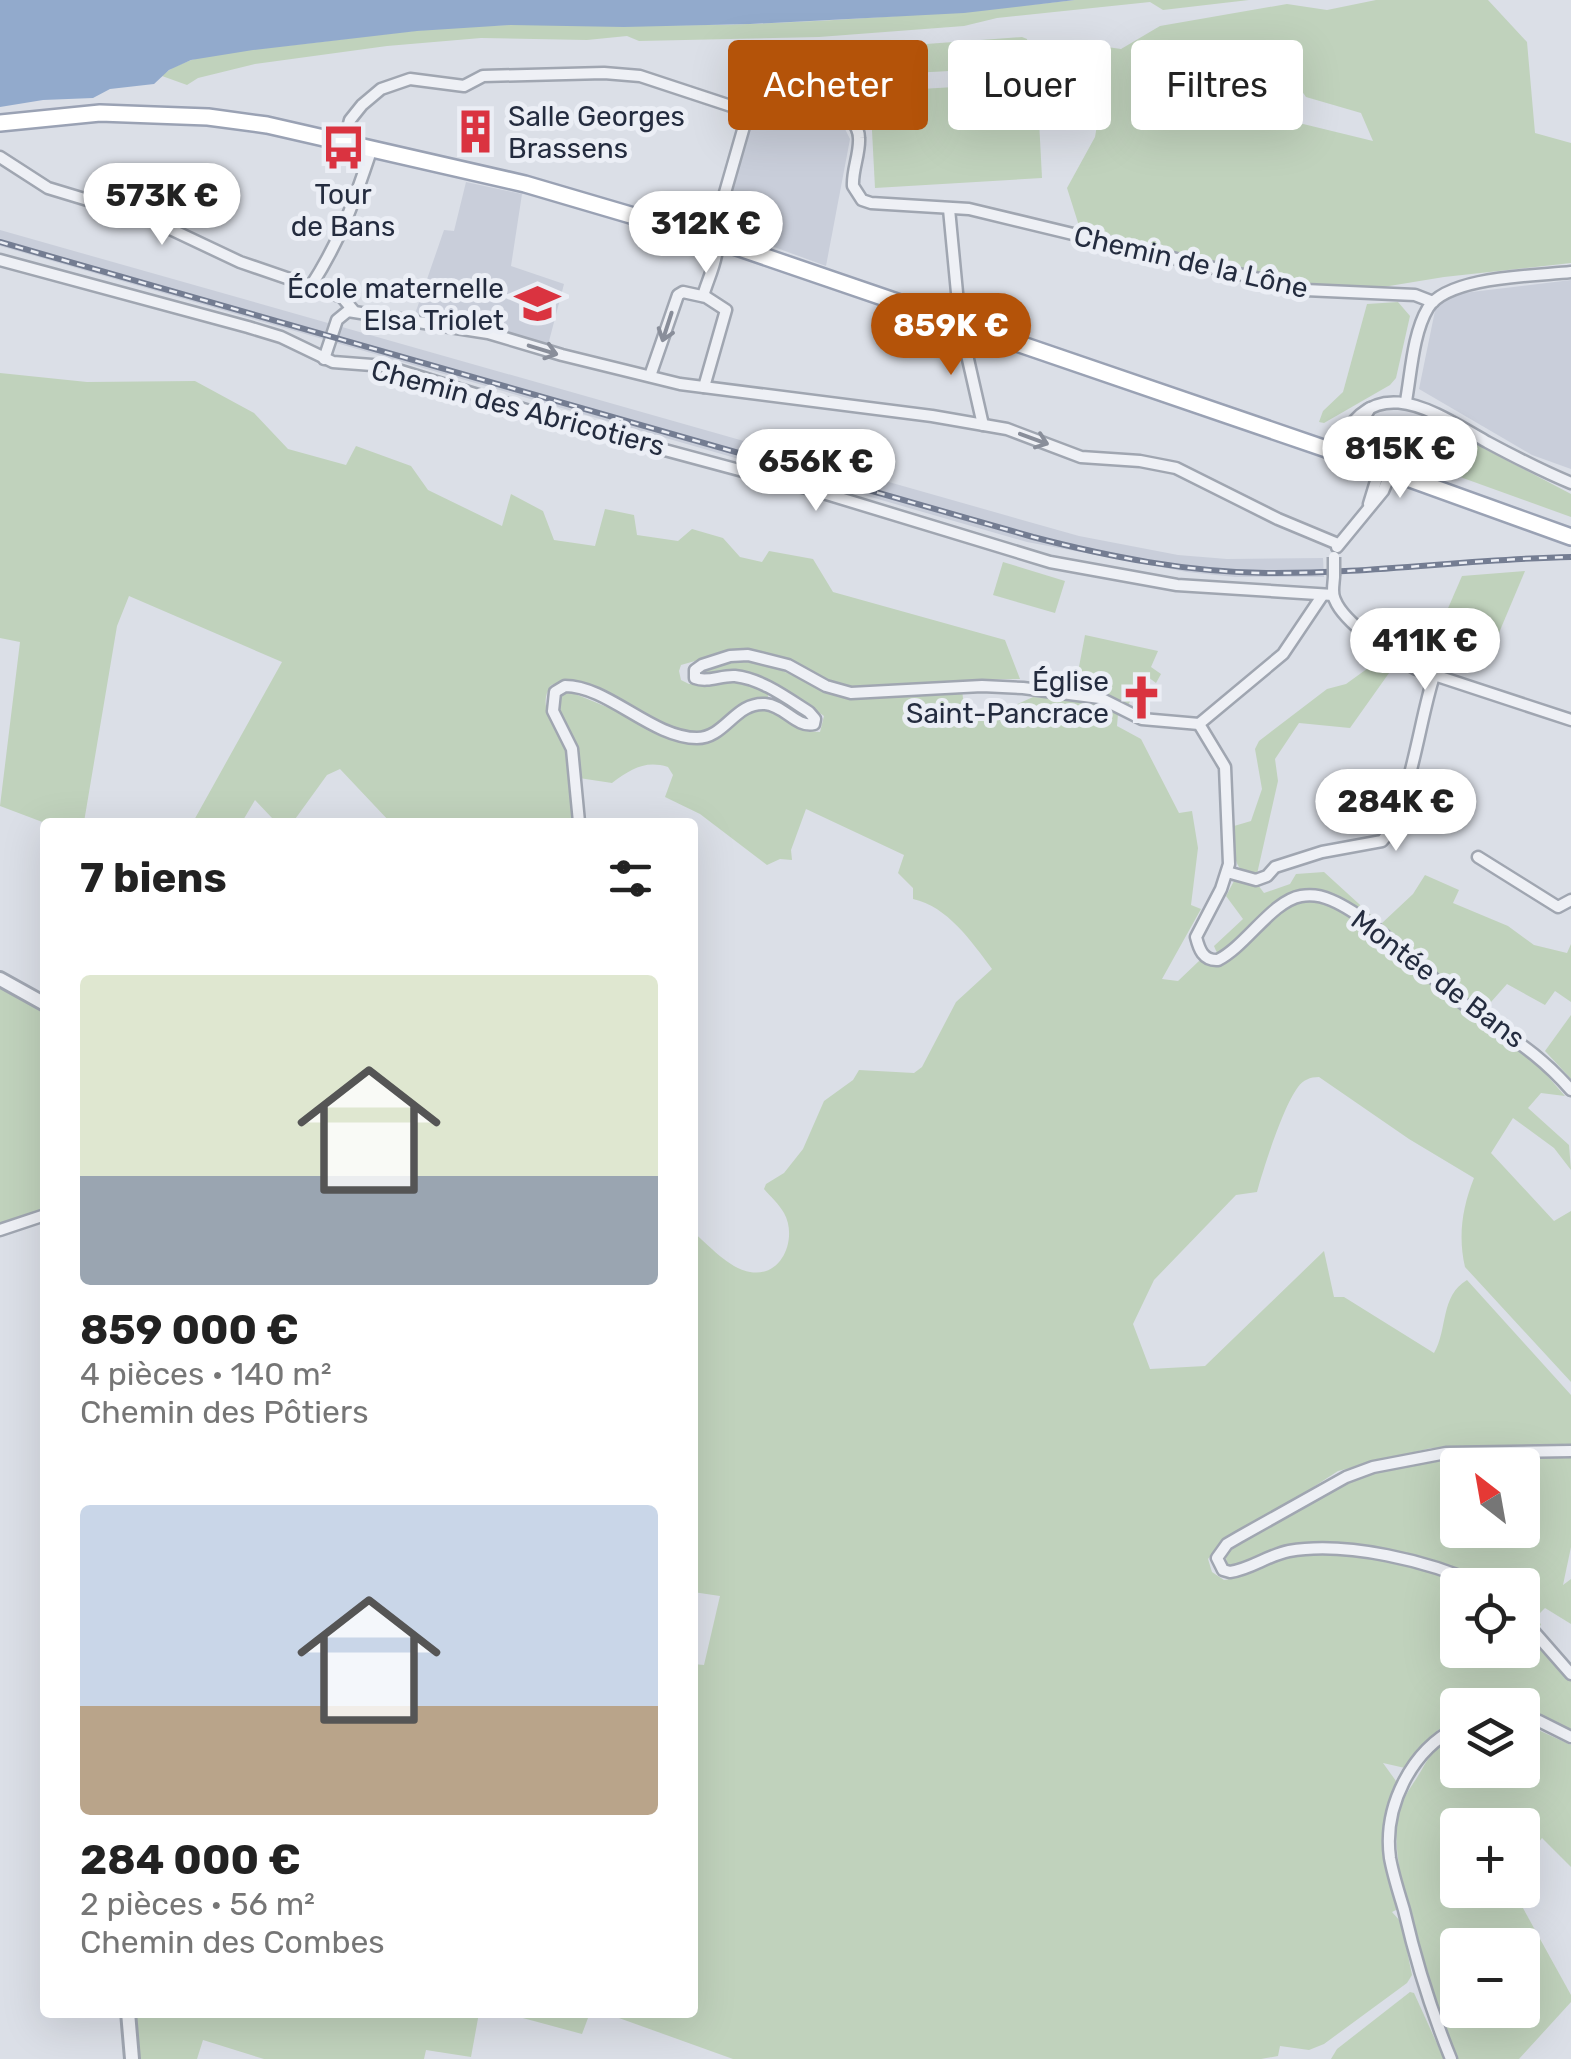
<!DOCTYPE html>
<html lang="fr">
<head>
<meta charset="utf-8">
<style>
	body { margin:0; font-family:Rubik,sans-serif; background:#f2f2f2; color:#222; height:100vh; display:flex; flex-direction:column; font-size:38px; white-space:nowrap }
	* { box-sizing:border-box; margin:0 }
	p { font-size:32px; color:#767676 }
	.icon { flex:none; width:55px; height:55px; fill:none; stroke:currentColor; stroke-width:2; stroke-linecap:round; stroke-linejoin:round }
	.map { position:relative; flex:1; overflow:hidden }
	.panel { position:absolute; left:40px; top:818px; width:658px; height:1200px; display:flex; flex-direction:column; background:#fff; border-radius:10px; box-shadow:0 10px 40px #0002 }
	.panel>* { flex:none }
	.banner { position:absolute; left:728px; top:40px; width:692px; height:90px; display:flex; gap:20px }
	.needle { width:65px; rotate:329deg }
	.tools { position:absolute; left:1440px; top:1448px; display:grid; gap:20px }
	.tools a { display:grid; place-items:center; width:100px; height:100px; border-radius:10px; background:#fff; box-shadow:0 10px 40px #0002; font-size:50px }
	.price { position:absolute; translate:-50% -85px; padding:0 22px; border-radius:35px; background:#fff; color:#222; font-size:32px; line-height:65px; filter:drop-shadow(0 2px 5px #0008) }
	.price::after { content:''; position:absolute; left:50%; top:60px; width:30px; height:22px; margin-left:-15px; background:inherit; clip-path:polygon(0 0,100% 0,50% 100%) }
	.price.on { background:#b45309; color:#fff }
	ul { padding:0; list-style:none }
	li { display:grid; align-content:center; gap:20px; height:530px; padding:0 40px }
	li span { display:grid; place-items:center; height:310px; border-radius:10px; color:#555 }
	li>.icon { margin-inline-start:auto }
	span .icon { width:180px; height:180px; fill:#fffc; stroke-width:1 }
	li b { font-size:42px }
	h2 { display:flex; justify-content:space-between; align-items:center; height:120px; padding:0 40px; font-size:42px }
	.tag { padding:0 35px; border-radius:10px; background:#fff; box-shadow:0 10px 40px #0002; font-size:35px; line-height:90px }
	.tag.on { background:#b45309; color:#fff }
	.map>svg:first-child { display:block }
</style>
</head>
<body>
<div class="map">
<svg width="1571" height="2059" viewBox="0 0 1571 2059">
	<rect width="100%" height="100%" fill="#dbdfe7"/>
	<g fill="#c9ceda">
		<path d="M793,113L842,123L850,139L826,266L722,228L750,120Z"/>
		<path d="M466,182L522,194L511,266L564,284L548,345L415,314L444,230L454,231Z"/>
		<path d="M0,230L1079,536L1178,555L1227,559L1323,558L1324,577H1235L1187,572L1027,542L0,246Z"/>
		<path d="M1571,280V469L1532,455L1419,389L1438,296Z"/>
	</g>
	<g fill="#c0d2bc" fill-rule="evenodd">
		<path d="M1075,0H1249L1163,10L1150,2L997,18L964,26L819,37L639,41L627,36L587,40L481,38L387,46L255,64L198,78L187,85L162,76C188,51 258,49 293,45C366,37 440,25 513,25C592,24 670,27 749,24C858,20 967,12 1075,0Z"/>
		<path d="M1376,0H1488L1527,42L1535,133L1571,143V263L1444,277L1377,288L1321,287L1080,229L1067,188L1095,137L1101,101L1073,82L1077,71L1038,69L1036,43L1073,42L1121,49L1160,26L1287,4L1327,10ZM1284,66L1306,97L1361,113L1373,141L1295,122Z"/>
		<path d="M1022,37L1027,39L1031,66C956,69 877,82 803,63L804,53Z"/>
		<path d="M1037,82L1042,178L875,188L870,92Z"/>
		<path d="M1398,302L1410,316L1396,378L1390,385L1324,423L1319,422L1323,411L1343,392L1367,304Z"/>
		<path d="M0,373L87,382L195,381L254,413L288,449L346,465L356,446L411,466L428,490L502,526L511,494L543,511L554,540L595,546L605,509L634,515L637,535L678,541L692,529L723,538L740,557L762,562L769,551L813,559L833,592L1005,640L1020,679L962,680L856,688C829,685 808,667 783,658C747,645 717,655 681,665L679,671L681,680L689,684L738,680L768,690V698C757,699 747,700 738,706C725,713 716,730 701,733C673,738 601,691 572,680L551,685C534,710 562,732 569,755L573,822H390L340,769L327,775L293,822H271L272,818L255,800L242,822H193L282,662L129,596L117,626L84,822L45,823L0,806L20,642L0,638Z"/>
		<path d="M1412,416L1430,420L1571,494V517L1377,447L1372,435L1380,418Z"/>
		<path d="M1003,562L1065,581L1055,613L993,595Z"/>
		<path d="M1525,571L1485,666L1433,643L1462,576Z"/>
		<path d="M1085,635L1158,651L1151,667L1161,674L1156,683L1148,677L1145,683L1139,681L1127,708L1094,690L1075,688Z"/>
		<path d="M1382,658L1394,666L1350,728L1299,723L1275,759L1278,781L1257,874C1229,875 1235,846 1234,826L1251,821L1262,789L1255,749L1259,741L1327,689L1346,684Z"/>
		<path d="M753,660C782,667 806,685 834,694C864,703 929,691 962,689L965,717L991,716L1033,697L1092,701L1118,714L1117,726L1141,739L1179,813L1192,811L1198,848L1191,905L1201,909L1162,979L1178,981L1199,961L1215,964L1237,954L1278,912L1296,901L1319,900L1338,907L1394,950L1477,1022L1529,1055L1565,1096L1541,1093L1528,1108L1569,1145L1571,1170L1554,1148L1513,1118L1491,1153L1554,1221L1571,1211V1382L1465,1267C1458,1237 1462,1208 1474,1178L1409,1139L1319,1077C1310,1077 1303,1080 1298,1087C1283,1107 1264,1167 1257,1192L1236,1195L1154,1280L1133,1324L1150,1369L1205,1366L1324,1251L1334,1297H1344L1434,1353C1448,1329 1440,1296 1467,1280L1571,1395V1445L1431,1448L1338,1471L1275,1512L1222,1541L1208,1559L1212,1572L1224,1580C1244,1578 1256,1562 1274,1558C1333,1544 1414,1561 1467,1585H1458V1650H1522L1523,1625L1571,1680V1731L1536,1712L1523,1710L1522,1705H1458L1457,1722L1438,1730L1405,1768L1383,1763L1396,1781C1394,1794 1387,1807 1385,1820C1378,1851 1389,1879 1398,1909L1392,1912L1401,1922L1412,1975L1407,1983L1324,2044L1309,2050L1280,2046L1278,2056L1261,2059H733L605,2013L692,2012L693,1664L704,1665L720,1596L693,1592V1232C709,1245 728,1268 750,1272C782,1278 798,1238 784,1213C779,1204 770,1196 764,1189L766,1184L784,1173L803,1149L824,1101L853,1080L859,1070L914,1073L922,1067L956,1002L992,969C972,942 947,906 913,899V888L898,873L904,855L806,809L791,850L792,860L780,859L767,865L700,814L665,797L673,775L668,767C645,760 631,769 612,783L579,778L575,746L559,716L558,697L568,691L692,742L746,711L767,708L806,731L820,732L824,716C803,702 754,667 729,669C722,670 713,673 706,676L702,674L704,670L735,661Z"/>
		<path d="M1324,872L1381,924L1413,894L1425,875L1459,890L1453,903L1508,926L1534,945L1567,953L1571,944V1002L1555,991L1545,1005L1507,984L1483,1011C1428,978 1389,920 1331,893C1316,886 1300,887 1286,895C1264,908 1246,952 1217,953L1214,946L1243,919L1226,896L1234,881L1258,885L1264,893L1290,884L1296,874Z"/>
		<path d="M0,987L45,1013V1208L0,1223Z"/>
		<path d="M1571,1015V1079L1545,1051Z"/>
		<path d="M1484,1457L1571,1458V1547L1563,1585L1571,1579V1624L1545,1608L1537,1616L1541,1625L1538,1627L1523,1612L1522,1585H1488L1427,1559L1349,1547L1295,1543L1237,1566H1228L1225,1555L1242,1540L1364,1473L1441,1459ZM1458,1465H1522V1530H1458Z"/>
		<path d="M1523,1723L1571,1745V1867L1542,1838L1523,1863L1522,1825H1458V1890H1513L1571,1995V2002L1519,2059H1456C1437,2003 1384,1866 1399,1812C1403,1796 1413,1785 1421,1771C1430,1754 1440,1743 1457,1734L1458,1770H1522ZM1458,1945H1522V2010H1458Z"/>
		<path d="M1410,1992L1414,1993L1444,2059H1331L1337,2049Z"/>
		<path d="M136,2013V2012L479,2013L471,2057L426,2050L424,2059H264L203,2040L197,2059H140Z"/>
		<path d="M504,2013H596L588,2018L582,2034Z"/>
	</g>
	<path fill="#92aacc" d="M0,0H1075L964,13L750,24L624,27L510,25L417,31L253,50L191,60L169,70L154,84L110,89L93,98L43,100L0,107Z"/>
	<g fill="none" stroke-linecap="round" stroke-linejoin="round">
		<defs>
			<g id="minor">
				<path d="M794,105C816,107 858,109 859,138C860,154 852,170 853,186L862,200L871,203L969,209L1305,290L1415,295L1433,302"/>
				<path d="M344,143L350,120L362,105L381,89L410,79L464,86L483,76L604,73L640,76L737,108L744,116L745,123L714,231C723,251 709,275 703,296"/>
				<path d="M0,157L48,188L147,218L240,262L342,297L353,310"/>
				<path d="M949,209L960,324L983,425"/>
				<path d="M0,260L248,327L281,337L333,362L385,366L594,431L810,489L1050,562L1177,585L1333,595"/>
				<path d="M311,286C342,237 354,202 372,148"/>
				<path d="M324,359L337,320L348,311L488,333L562,355L680,384L932,416L1007,429L1081,457L1140,461L1176,468L1278,519L1338,544"/>
				<path d="M650,376L678,295L683,292L706,297L726,310L704,387"/>
				<path d="M1406,401C1411,373 1413,333 1428,308C1448,276 1536,276 1571,272"/>
				<path d="M1335,452C1371,368 1430,409 1487,442C1515,457 1542,471 1571,483"/>
				<path d="M1349,457L1357,430L1370,408"/>
				<path d="M1369,504L1380,468"/>
				<path d="M1337,547L1383,491L1391,472"/>
				<path d="M1334,576C1334,583 1331,593 1335,600C1344,623 1394,657 1416,669L1571,720"/>
				<path d="M1322,596L1283,654L1199,724L1225,767L1229,864L1221,889L1196,937C1199,949 1203,961 1218,960C1246,946 1272,901 1301,896C1312,894 1322,896 1331,900C1374,918 1426,975 1464,1004C1505,1035 1535,1049 1571,1090"/>
				<path d="M579,822L572,749L553,711L555,692L565,686C608,686 652,738 697,738C725,738 735,702 765,704C784,705 796,728 814,724L815,719L809,712C787,698 762,679 735,676C721,675 708,683 695,678V670L702,665L730,656L748,655L788,665L826,686L851,693L982,686L1023,688L1100,698L1142,719L1199,724"/>
				<path d="M1478,857L1558,907L1571,900"/>
				<path d="M1227,872L1256,880L1267,876L1275,867L1322,852L1382,841C1409,812 1420,716 1434,676"/>
				<path d="M0,1230L45,1215"/>
				<path d="M1481,1585C1429,1561 1346,1541 1289,1551C1268,1555 1251,1569 1230,1572L1223,1570L1217,1558L1227,1544L1239,1537L1346,1477L1373,1467L1446,1453L1571,1451"/>
				<path d="M1522,1618L1571,1674"/>
				<path d="M1522,1718L1539,1721L1571,1737"/>
				<path d="M1451,2059C1431,2010 1416,1962 1404,1910C1399,1893 1393,1875 1390,1858C1383,1807 1411,1750 1458,1727"/>
			</g>
			<g id="tertiary">
				<path d="M0,979L45,1004"/>
				<path d="M128,2012L132,2059"/>
			</g>
			<path id="primary" d="M0,123L100,113L208,117L267,125L525,184L719,241L1335,452L1571,537"/>
		</defs>
		<use href="#minor" stroke="#a0a6b1" stroke-width="15"/>
		<use href="#tertiary" stroke="#a0a6b1" stroke-width="18"/>
		<use href="#primary" stroke="#9aa2b4" stroke-width="20"/>
		<use href="#minor" stroke="#eef0f5" stroke-width="10"/>
		<use href="#tertiary" stroke="#eef0f5" stroke-width="12"/>
		<use href="#primary" stroke="#fff" stroke-width="15"/>
		<defs>
			<path id="rail" d="M0,242L1033,537C1110,557 1187,572 1266,573C1368,574 1469,559 1571,557"/>
		</defs>
		<use href="#rail" stroke="#747d92" stroke-width="6"/>
		<use href="#rail" stroke="#ebeef5" stroke-width="2.5" stroke-dasharray="8" stroke-linecap="butt"/>
		<defs>
			<path id="minor-bridge" d="M1334,557V576"/>
		</defs>
		<use href="#minor-bridge" stroke="#a0a6b1" stroke-width="15" stroke-linecap="butt"/>
		<use href="#minor-bridge" stroke="#eef0f5" stroke-width="10"/>
	</g>
	<defs><path id="oneway-shaft" d="M-6 0H5M1.5-3L5.5 0L1.5 3" fill="none" stroke-width="1.6" stroke-linecap="round" stroke-linejoin="round" transform="scale(2.5)"/></defs>
	<g stroke="#898e9a">
		<use href="#oneway-shaft" transform="translate(667 327) rotate(108)"/>
		<use href="#oneway-shaft" transform="translate(543 350) rotate(17)"/>
		<use href="#oneway-shaft" transform="translate(1034 439) rotate(20)"/>
	</g>
	<defs>
		<symbol id="building-bare" viewBox="-9 -9 18 18"><path d="M-4-6H4V6H1V3H-1V6H-4ZM-2.5-4.3h1.7v1.8h-1.7ZM.8-4.3h1.7v1.8H.8ZM-2.5-1h1.7V.8h-1.7ZM.8-1h1.7V.8H.8Z" fill="#da3340" stroke="#ebeef5" stroke-width="2.5" paint-order="stroke"/></symbol>
		<symbol id="bus-bare" viewBox="-9 -9 18 18"><path d="M-5-6H5V4H4V6H2V4H-2V6H-4V4H-5ZM-3.5-4V0h7V-4ZM-3.5 1.2v1.5H-2V1.2ZM2 1.2v1.5H3.5V1.2Z" fill="#da3340" stroke="#ebeef5" stroke-width="2.5" paint-order="stroke"/></symbol>
		<symbol id="school-bare" viewBox="-9 -9 18 18"><path d="M0-5L7-2L0 1L-7-2ZM-4 1L0 2.5L4 1V4Q0 6-4 4Z" fill="#da3340" stroke="#ebeef5" stroke-width="2.5" paint-order="stroke"/></symbol>
		<symbol id="church-bare" viewBox="-9 -9 18 18"><path d="M-1.2-6h2.4v3.5h3.3v2.4h-3.3V6h-2.4V-.1h-3.3v-2.4h3.3Z" fill="#da3340" stroke="#ebeef5" stroke-width="2.5" paint-order="stroke"/></symbol>
	</defs>
	<g fill-rule="evenodd">
		<use href="#building-bare" x="444" y="100" width="63" height="63"/>
		<use href="#bus-bare" x="312" y="116" width="63" height="63"/>
		<use href="#school-bare" x="506" y="272" width="63" height="63"/>
		<use href="#church-bare" x="1110" y="666" width="63" height="63"/>
	</g>
	<g text-anchor="middle" dominant-baseline="central" stroke-width="10" stroke-linejoin="round" paint-order="stroke">
		<g font-size="28" fill="#242c3f" stroke="#ebeef5" text-anchor="end">
			<text x="508" y="116" text-anchor="start">Salle Georges<tspan x="508" dy="32">Brassens</tspan></text>
			<text x="343" y="194" text-anchor="middle">Tour<tspan x="343" dy="32">de Bans</tspan></text>
			<text x="504" y="288">École maternelle<tspan x="504" dy="32">Elsa Triolet</tspan></text>
			<text x="1109" y="681">Église<tspan x="1109" dy="32">Saint-Pancrace</tspan></text>
		</g>
		<g font-size="28" fill="#242c3f" stroke="#ebeef5">
			<text transform="translate(1191 262) rotate(13)">Chemin de la Lône</text>
			<text transform="translate(518 408) rotate(15)">Chemin des Abricotiers</text>
			<text transform="translate(1438 979) rotate(37)">Montée de Bans</text>
		</g>
	</g>
</svg>
<div class="tools">
<a><svg class="needle" viewBox="-14 -14 28 28"><path d="M0-13l5 13h-10z" fill="#e53935"/><path d="M0 13l5-13h-10z" fill="#767676"/></svg></a>
<a><svg class="icon" aria-label="locate" viewBox="0 0 24 24"><circle cx="12" cy="12" r="6"/><path d="M12 2v4M12 18v4M2 12h4M18 12h4"/></svg></a>
<a><svg class="icon" aria-label="layers" viewBox="0 0 24 24"><path d="M12 4l9 5-9 5-9-5zM3 14l9 5 9-5"/></svg></a>
<a>+</a>
<a>−</a>
</div>
<b class="price" style="left:162px;top:248px">573K €</b>
<b class="price" style="left:706px;top:276px">312K €</b>
<b class="price on" style="left:951px;top:378px">859K €</b>
<b class="price" style="left:1400px;top:501px">815K €</b>
<b class="price" style="left:816px;top:514px">656K €</b>
<b class="price" style="left:1425px;top:693px">411K €</b>
<b class="price" style="left:1396px;top:854px">284K €</b>
<div class="banner">
<a class="tag on">Acheter</a>
<a class="tag">Louer</a>
<a class="tag">Filtres</a>
</div>
<section class="panel">
<h2>7 biens<svg class="icon" aria-label="filters" viewBox="0 0 24 24"><path d="M4 7h16M4 17h16"/><circle cx="9" cy="7" r="2"/><circle cx="15" cy="17" r="2"/></svg></h2>
<ul>
<li><span style="background:linear-gradient(#dfe7d0 65%,#9aa5b1 0)"><svg class="icon" aria-label="home" viewBox="0 0 24 24"><path d="M3 11l9-7 9 7M6 9v11h12V9"/></svg></span><div><b>859 000 €</b><p>4 pièces · 140 m²</p><p>Chemin des Pôtiers</p></div></li>
<li><span style="background:linear-gradient(#c9d6e8 65%,#b9a48a 0)"><svg class="icon" aria-label="home" viewBox="0 0 24 24"><path d="M3 11l9-7 9 7M6 9v11h12V9"/></svg></span><div><b>284 000 €</b><p>2 pièces · 56 m²</p><p>Chemin des Combes</p></div></li>
</ul>
</section>
</div>
</body>
</html>
